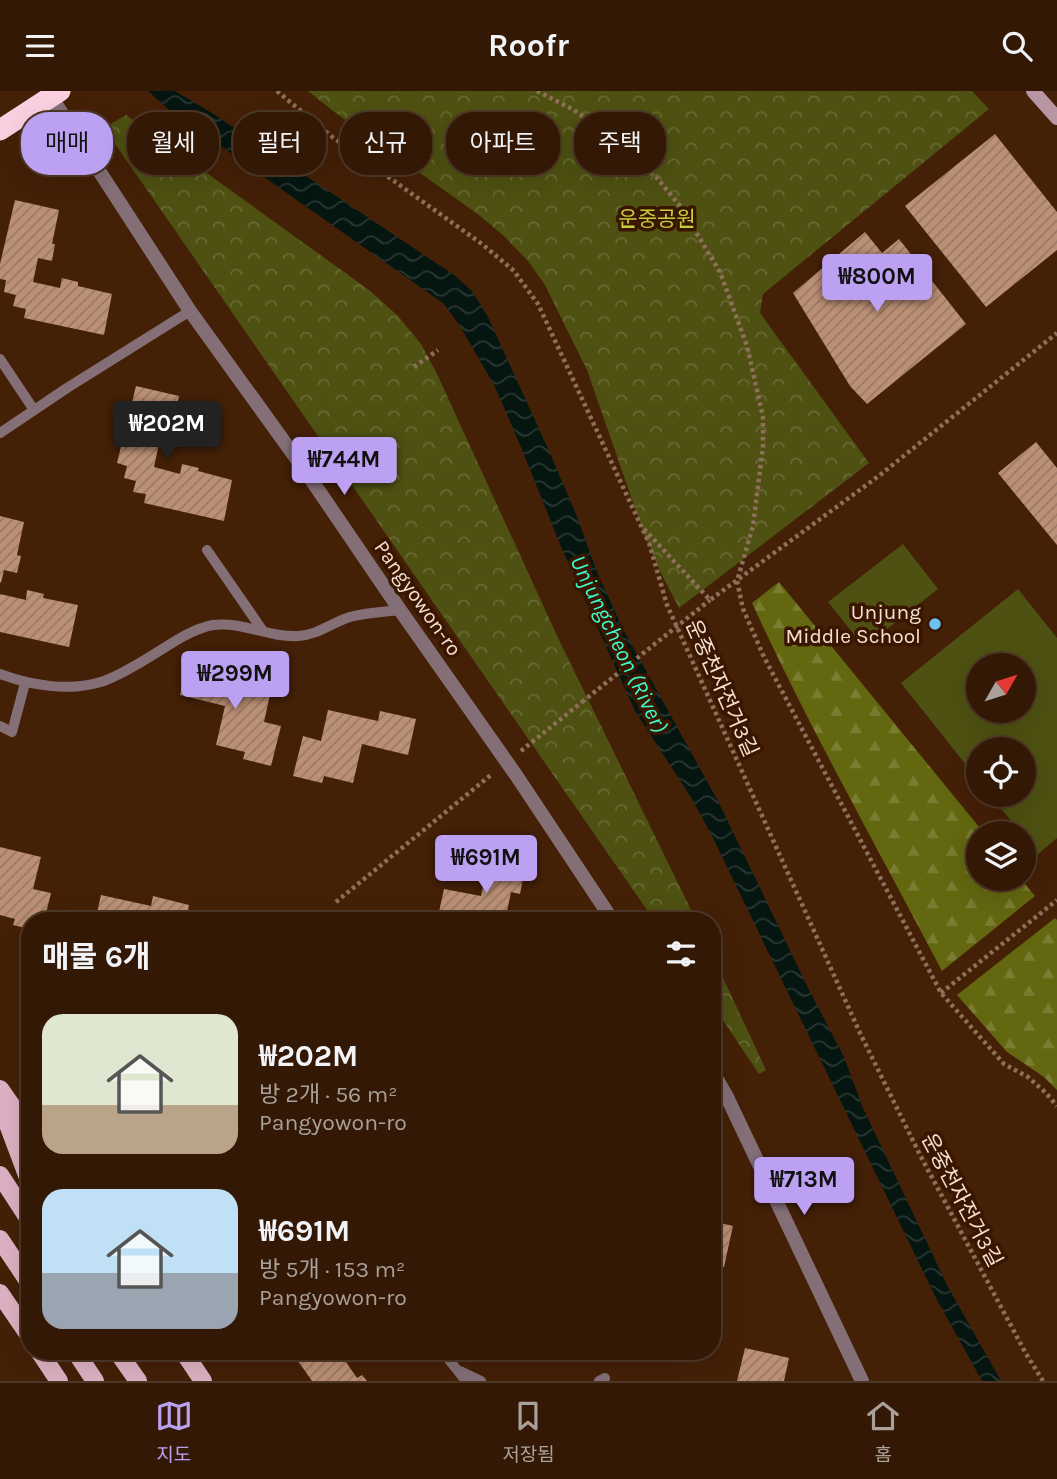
<!DOCTYPE html>
<html lang="ko">
<head>
<meta charset="utf-8">
<style>
	body { margin:0; font-family:Karla,"Noto Sans KR",sans-serif; background:#3b210f; color:#f1f3f6; height:100vh; display:flex; flex-direction:column; font-size:26px; white-space:nowrap }
	* { box-sizing:border-box; margin:0 }
	p { font-size:23px; color:#a9a09a }
	.icon { flex:none; width:38px; height:38px; fill:none; stroke:currentColor; stroke-width:2; stroke-linecap:round; stroke-linejoin:round }
	.map { position:relative; flex:1; overflow:hidden }
	.sheet { position:absolute; left:21px; top:821px; width:700px; height:448px; display:flex; flex-direction:column; background:#331805; border-radius:28px; box-shadow:0 7px 28px #0002,0 0 0 2px #4e3727 }
	.sheet>* { flex:none }
	.top-card { position:absolute; left:21px; top:21px; width:700px; height:63px; display:flex; gap:14px }
	.needle { width:46px; rotate:51deg }
	.fabs { position:absolute; left:966px; top:562px; display:grid; gap:14px }
	.fabs a { display:grid; place-items:center; width:70px; height:70px; border-radius:50%; background:#331805; box-shadow:0 7px 28px #0002,0 0 0 2px #4e3727; font-size:35px }
	.price { position:absolute; translate:-50% -60px; padding:0 16px; border-radius:7px; background:#bca0f2; color:#111; font-size:23px; line-height:46px; filter:drop-shadow(0 2px 4px #0008) }
	.price::after { content:''; position:absolute; left:50%; top:42px; width:21px; height:16px; margin-left:-10px; background:inherit; clip-path:polygon(0 0,100% 0,50% 100%) }
	.price.on { background:#222; color:#fff }
	ul { padding:0; list-style:none }
	li { display:flex; align-items:center; gap:21px; height:175px; padding:0 21px }
	li span { display:grid; place-items:center; flex:none; width:196px; height:140px; border-radius:21px; color:#555 }
	li>.icon { margin-inline-start:auto }
	span .icon { width:84px; height:84px; fill:#fffc; stroke-width:1 }
	li b { font-size:30px }
	h2 { display:flex; justify-content:space-between; align-items:center; height:84px; padding:0 21px; font-size:30px }
	.chip { padding:0 24px; border-radius:28px; background:#331805; box-shadow:0 7px 28px #0002,0 0 0 2px #4e3727; font-size:24px; line-height:63px }
	.chip.on { background:#bca0f2; color:#111 }
	header { display:flex; justify-content:space-between; align-items:center; height:91px; padding:0 21px; background:#331805; font-size:32px; font-weight:700 }
	.dock { display:flex; justify-content:space-around; align-items:center; height:98px; border-top:2px solid #4e3727; background:#331805; font-size:19px; color:#a9a09a }
	.dock a { display:grid; justify-items:center; gap:4px }
	.dock .on { color:#bca0f2 }
	.map>svg:first-child { display:block }
</style>
</head>
<body>
<header><svg class="icon" aria-label="menu" viewBox="0 0 24 24"><path d="M4 6h16M4 12h16M4 18h16"/></svg>Roofr<svg class="icon" aria-label="search" viewBox="0 0 24 24"><circle cx="10" cy="10" r="6"/><path d="M15 15l6 6"/></svg></header>
<div class="map">
<svg width="1057" height="1290" viewBox="0 0 1057 1290">
	<defs>
		<pattern id="forest-firs" width="22" height="20" patternUnits="userSpaceOnUse" patternTransform="scale(1.75)"><rect width="22" height="20" fill="#636710"/><path d="M5 1l3.5 6h-7zM16 11l3.5 6h-7z" fill="#7a7c32"/></pattern>
		<pattern id="park-crowns" width="20" height="18" patternUnits="userSpaceOnUse" patternTransform="scale(1.75)"><rect width="20" height="18" fill="#4e5111"/><path d="M2 6a3 3 0 1 1 6 0M12 15a3 3 0 1 1 6 0" fill="none" stroke="#686a33"/></pattern>
		<pattern id="water-waves" width="16" height="10" patternUnits="userSpaceOnUse" patternTransform="scale(1.75)"><rect width="16" height="10" fill="#051611"/><path d="M0 5q4-4 8 0t8 0" fill="none" stroke="#2a3733"/></pattern>
		<pattern id="building-hatch" width="6" height="6" patternUnits="userSpaceOnUse" patternTransform="scale(1.75)"><rect width="6" height="6" fill="#bc9075"/><path d="M-1 1l2-2M0 6l6-6M5 7l2-2" fill="none" stroke="#9a7964"/></pattern>
	</defs>
	<rect width="100%" height="100%" fill="#442007"/>
	<g fill="url(#forest-firs)">
		<path d="M779,491L984,742H978V788H1021L1035,805L942,880C878,758 810,638 752,512Z"/>
		<path d="M1055,827L1057,829V999L1044,986L1007,961L957,904Z"/>
	</g>
	<g fill="url(#park-crowns)">
		<path d="M308,0H972L989,18L763,203L760,222L869,372L679,517L660,480L644,443L587,279L545,194L528,170L504,145L479,124L333,20Z"/>
		<path d="M126,24L369,199L398,225L421,253L437,283L559,549L696,829H654L104,37Z"/>
		<path d="M712,863L766,979L759,983L712,913Z"/>
	</g>
	<g fill="#4e5111" fill-rule="evenodd">
		<path d="M903,453L938,498L864,556L828,511Z"/>
		<path d="M1018,498L1057,547V747L1038,763L1024,746V742H1021L990,704H1024V658H978V689L901,592ZM978,574H1024V620H978Z"/>
	</g>
	<path fill="url(#water-waves)" d="M148,0H175L212,22L454,184L472,200L488,226L549,360L576,423L597,481L623,538L719,712L809,899L844,966L863,1017L948,1196L1001,1290H982L936,1207L711,743L692,708L635,620L562,458L521,356L495,296L460,235L444,213L195,37L167,17Z"/>
	<g fill="url(#building-hatch)">
		<path d="M995,43L1057,121V159L986,216L905,115Z"/>
		<path d="M15,109L59,119L52,153H55L52,170L38,167L33,191L60,197L62,187L78,191V195L112,203L104,244L24,227L26,218L13,215L16,204L4,201L6,189L0,188V173Z"/>
		<path d="M865,141L882,162L899,148L966,233L867,313L850,295L793,202Z"/>
		<path d="M136,295L179,305L172,338L176,339L172,356L159,353L154,376L180,383L182,373L199,377L198,380L232,389L224,430L144,412L146,403L133,401L136,390L124,387L127,375L117,372Z"/>
		<path d="M1036,351L1057,377V454L998,382Z"/>
		<path d="M0,425L24,431L17,464L21,465L17,482L4,479L1,492L0,491Z"/>
		<path d="M27,499L44,503L43,507L78,514L69,556L0,541V503L26,509Z"/>
		<path d="M188,569L224,577L221,587L271,599L264,631L281,635L271,675L243,668L245,661L216,654L225,615L180,604Z"/>
		<path d="M328,619L378,630L380,620L416,628L408,664L362,653L353,692L324,685L322,692L293,685L303,645L321,650Z"/>
		<path d="M0,756L41,766L33,798L51,802L44,830H30V838L13,834L15,828L0,824Z"/>
		<path d="M499,765L526,771L520,803L511,801L505,830H437L444,798L481,805L487,775L496,777Z"/>
		<path d="M101,804L151,815L153,805L189,814L186,830H95Z"/>
		<path d="M712,1130L733,1135L724,1176L712,1174Z"/>
		<path d="M745,1257L789,1267L784,1290H737Z"/>
		<path d="M291,1260H346L351,1267L346,1271L357,1287L362,1284L367,1290H312Z"/>
	</g>
	<g fill="none" stroke-linecap="round" stroke-linejoin="round">
		<g stroke="#8e6f5a" stroke-width="4.5" stroke-dasharray="3.5 3.5" stroke-linecap="butt">
			<path d="M277,0L331,45L482,153L514,180L538,213L649,452L667,514L860,942L920,1064L1025,1261L1043,1290"/>
			<path d="M537,0L574,19L603,40L657,87L680,115L720,181L747,255L763,326V355L753,435L737,490L743,518L764,566L941,902L1004,973L1028,986L1046,1002L1057,1015"/>
			<path d="M414,276L438,259"/>
			<path d="M644,438L710,509L880,384L1057,242"/>
			<path d="M521,660L582,611"/>
			<path d="M336,811L492,683"/>
			<path d="M941,902L1057,809"/>
		</g>
		<g stroke="#846f77" stroke-width="10">
			<path d="M0,268L34,319"/>
			<path d="M0,342L67,297L190,220"/>
			<path d="M207,459L263,540"/>
			<path d="M0,583C32,595 71,601 104,590C122,583 140,572 156,562C174,551 192,538 213,534C242,530 269,547 298,545C317,544 330,533 347,527C360,522 385,521 400,519"/>
			<path d="M0,635L12,641L25,592"/>
			<path d="M442,1260L466,1290"/>
			<path d="M460,1280L481,1290"/>
			<path d="M599,1290L605,1287"/>
		</g>
		<g stroke="#846f77" stroke-width="14">
			<path d="M48,1L190,220L306,381L400,519L516,684L613,830"/>
			<path d="M712,980L726,1004L862,1290"/>
		</g>
		<path stroke="#b795a2" stroke-width="14" d="M1033,0L1057,27"/>
		<g stroke="#deb2c4" stroke-width="18">
			<path d="M0,998L30,1041"/>
			<path d="M0,1012L30,1092"/>
			<path d="M0,1084L30,1130"/>
			<path d="M0,1148L30,1193"/>
			<path d="M0,1202L30,1246"/>
			<path d="M39,1260L59,1290"/>
			<path d="M75,1260L95,1290"/>
			<path d="M117,1260L138,1290"/>
			<path d="M183,1260L203,1290"/>
		</g>
		<path stroke="#8e6f5a" stroke-width="4.5" stroke-dasharray="3.5 3.5" stroke-linecap="butt" d="M582,611L710,509"/>
		<path stroke="#fbd0e1" stroke-width="21" d="M0,39L60,0"/>
	</g>
	<circle fill="#69c3f1" stroke="#391600" stroke-width="2.5" cx="935" cy="533" r="7"/>
	<g text-anchor="middle" dominant-baseline="central" stroke-width="7" stroke-linejoin="round" paint-order="stroke">
		<g font-size="21" fill="#c5cd3e" stroke="#391600">
			<text x="657" y="128">운중공원</text>
		</g>
		<g font-size="21" fill="#f6ded0" stroke="#391600">
			<text transform="translate(418 507) rotate(55)">Pangyowon-ro</text>
			<text transform="translate(722 597) rotate(66)">운중천자전거3길</text>
			<text transform="translate(962 1109) rotate(62)">운중천자전거3길</text>
		</g>
		<g font-size="21" fill="#f6ded0" stroke="#391600" text-anchor="end">
			<text x="921" y="521">Unjung<tspan x="921" dy="24">Middle School</tspan></text>
		</g>
		<g font-size="23" font-style="italic" fill="#3efccf" stroke="#391600">
			<text transform="translate(619 553) rotate(64)">Unjungcheon (River)</text>
		</g>
	</g>
</svg>
<div class="fabs">
<a><svg class="needle" viewBox="-14 -14 28 28"><path d="M0-13l5 13h-10z" fill="#e53935"/><path d="M0 13l5-13h-10z" fill="#a9a09a"/></svg></a>
<a><svg class="icon" aria-label="locate" viewBox="0 0 24 24"><circle cx="12" cy="12" r="6"/><path d="M12 2v4M12 18v4M2 12h4M18 12h4"/></svg></a>
<a><svg class="icon" aria-label="layers" viewBox="0 0 24 24"><path d="M12 4l9 5-9 5-9-5zM3 14l9 5 9-5"/></svg></a>
</div>
<b class="price" style="left:877px;top:223px">₩800M</b>
<b class="price on" style="left:167px;top:370px">₩202M</b>
<b class="price" style="left:344px;top:406px">₩744M</b>
<b class="price" style="left:235px;top:620px">₩299M</b>
<b class="price" style="left:486px;top:804px">₩691M</b>
<b class="price" style="left:804px;top:1126px">₩713M</b>
<div class="top-card">
<a class="chip on">매매</a>
<a class="chip">월세</a>
<a class="chip">필터</a>
<a class="chip">신규</a>
<a class="chip">아파트</a>
<a class="chip">주택</a>
</div>
<section class="sheet">
<h2>매물 6개<svg class="icon" aria-label="filters" viewBox="0 0 24 24"><path d="M4 7h16M4 17h16"/><circle cx="9" cy="7" r="2"/><circle cx="15" cy="17" r="2"/></svg></h2>
<ul>
<li><span style="background:linear-gradient(#dfe7d0 65%,#b9a48a 0)"><svg class="icon" aria-label="home" viewBox="0 0 24 24"><path d="M3 11l9-7 9 7M6 9v11h12V9"/></svg></span><div><b>₩202M</b><p>방 2개 · 56 m²</p><p>Pangyowon-ro</p></div></li>
<li><span style="background:linear-gradient(#bfe0f5 60%,#9aa5b1 0)"><svg class="icon" aria-label="home" viewBox="0 0 24 24"><path d="M3 11l9-7 9 7M6 9v11h12V9"/></svg></span><div><b>₩691M</b><p>방 5개 · 153 m²</p><p>Pangyowon-ro</p></div></li>
</ul>
</section>
</div>
<nav class="dock">
<a class="on"><svg class="icon" aria-label="map" viewBox="0 0 24 24"><path d="M3 6l6-2 6 2 6-2v14l-6 2-6-2-6 2zM9 4v14M15 6v14"/></svg>지도</a>
<a><svg class="icon" aria-label="saved" viewBox="0 0 24 24"><path d="M7 4h10v16l-5-4-5 4z"/></svg>저장됨</a>
<a><svg class="icon" aria-label="home" viewBox="0 0 24 24"><path d="M3 11l9-7 9 7M6 9v11h12V9"/></svg>홈</a>
</nav>
</body>
</html>
